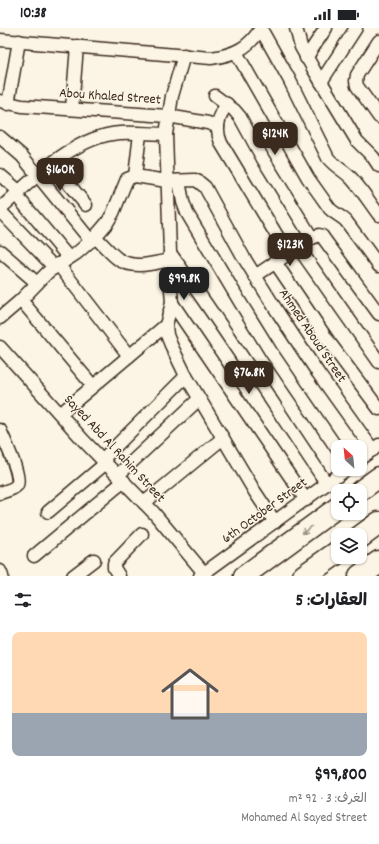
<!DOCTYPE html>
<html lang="ar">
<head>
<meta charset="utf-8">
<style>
	body { margin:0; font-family:Dekko,"Playpen Sans Arabic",sans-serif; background:#f2f2f2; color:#202124; direction:rtl; height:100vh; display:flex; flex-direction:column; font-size:15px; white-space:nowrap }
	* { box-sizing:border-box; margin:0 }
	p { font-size:13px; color:#757577 }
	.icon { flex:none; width:22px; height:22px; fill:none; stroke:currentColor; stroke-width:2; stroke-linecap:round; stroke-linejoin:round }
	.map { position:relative; height:548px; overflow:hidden; direction:ltr }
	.drawer { display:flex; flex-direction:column; background:#fff; flex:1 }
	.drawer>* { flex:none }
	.needle { width:26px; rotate:333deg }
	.fabs { position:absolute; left:331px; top:412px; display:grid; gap:8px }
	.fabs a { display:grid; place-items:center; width:36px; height:36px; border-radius:8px; background:#fff; box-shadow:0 1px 3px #0004; font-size:20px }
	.price { position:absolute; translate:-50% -34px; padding:0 9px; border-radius:8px; background:#3b2a1e; color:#fff; font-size:13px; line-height:26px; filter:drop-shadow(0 1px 2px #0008) }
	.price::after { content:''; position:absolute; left:50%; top:24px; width:12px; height:9px; margin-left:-6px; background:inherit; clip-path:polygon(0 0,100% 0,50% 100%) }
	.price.on { background:#222; color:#fff }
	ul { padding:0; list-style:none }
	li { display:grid; align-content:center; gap:8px; height:212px; padding:0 12px }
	li span { display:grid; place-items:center; height:124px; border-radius:8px; color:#555 }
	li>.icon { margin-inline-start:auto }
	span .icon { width:72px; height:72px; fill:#fffc; stroke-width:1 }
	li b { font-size:17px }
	h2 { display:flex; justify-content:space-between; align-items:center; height:48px; padding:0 12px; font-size:17px }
	.status { display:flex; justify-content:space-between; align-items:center; height:28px; padding:0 20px; background:#fff; direction:ltr }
	.status svg { height:11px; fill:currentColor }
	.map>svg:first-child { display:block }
</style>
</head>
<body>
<div class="status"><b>10:38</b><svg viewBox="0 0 49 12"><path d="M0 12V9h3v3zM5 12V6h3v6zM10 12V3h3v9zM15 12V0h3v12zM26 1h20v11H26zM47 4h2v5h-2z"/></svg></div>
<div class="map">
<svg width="379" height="548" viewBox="0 0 379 548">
	<rect width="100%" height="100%" fill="#fcf5e5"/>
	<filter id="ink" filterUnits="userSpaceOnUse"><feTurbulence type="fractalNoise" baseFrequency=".025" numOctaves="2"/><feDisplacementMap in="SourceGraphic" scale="8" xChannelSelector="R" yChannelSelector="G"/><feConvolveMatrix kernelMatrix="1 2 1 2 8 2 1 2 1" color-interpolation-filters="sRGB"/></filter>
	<g filter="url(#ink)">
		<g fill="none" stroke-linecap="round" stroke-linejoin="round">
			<defs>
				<g id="minor">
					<path d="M296,0L301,19L314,42L357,113L373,129L379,138"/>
					<path d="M261,1L289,51L328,130C335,139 345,143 352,151C362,162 370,175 379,187"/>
					<path d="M0,12L211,30C234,27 249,20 261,0"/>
					<path d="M379,13L357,47L356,53L357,58L379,89"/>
					<path d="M236,24L308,150L330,181C335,186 341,188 346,193L379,238"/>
					<path d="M184,27L172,68L166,106L170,225V248L172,275L166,297L167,307L171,317L186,348L255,464L275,494"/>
					<path d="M306,30L326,0"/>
					<path d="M321,54L356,0"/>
					<path d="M215,68L234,82L240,89L263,131L312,210"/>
					<path d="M0,73L22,78L168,88L208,95L218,99"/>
					<path d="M8,76L19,13"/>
					<path d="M227,76C218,89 215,101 221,115L288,226"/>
					<path d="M72,81L77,18"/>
					<path d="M0,109L22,128L91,213"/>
					<path d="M52,136L86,177"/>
					<path d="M0,147L20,164"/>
					<path d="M135,148L140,106"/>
					<path d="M179,153L183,174L187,185L240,274L271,324L338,422"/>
					<path d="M16,167L69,230"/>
					<path d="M0,181C32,152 74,108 120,105C135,104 151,106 166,106"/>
					<path d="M0,183L54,239"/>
					<path d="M95,209C103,216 110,225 118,231C134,242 154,235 170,232"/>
					<path d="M298,219L379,334"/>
					<path d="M0,223L37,255"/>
					<path d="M170,225C225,300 275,379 327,456"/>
					<path d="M275,234L329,314L379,381"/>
					<path d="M58,236L129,328"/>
					<path d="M255,248L312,210L319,207L322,208L324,211L379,286"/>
					<path d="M21,272L93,358"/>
					<path d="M172,275L306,472"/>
					<path d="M0,290L21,272L48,244L77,225L95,209L107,195L113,185L127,151L135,148L167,153L195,152L199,154L205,159L244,230L277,283L318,345L373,422"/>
					<path d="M0,319L84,413L154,485L204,545"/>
					<path d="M60,386L166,297"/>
					<path d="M0,402C4,411 22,449 17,457C13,462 5,463 0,465"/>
					<path d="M103,431L186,348"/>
					<path d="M360,431L379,417"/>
					<path d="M118,447L199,371"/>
					<path d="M144,475L223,410"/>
					<path d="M48,484L106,435"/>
					<path d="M34,528L124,453"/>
					<path d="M0,543L2,548"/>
					<path d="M73,548L94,532"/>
					<path d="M119,548L114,540V535L142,506"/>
					<path d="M200,548L347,441"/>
				</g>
				<g id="trunk">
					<path d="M360,463L379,449"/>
					<path d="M244,548L338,479"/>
				</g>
				<g id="motorway">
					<path d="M360,509L379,495"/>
					<path d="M304,548L338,524"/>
					<path d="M360,548L379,534"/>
				</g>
			</defs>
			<use href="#minor" stroke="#3b2a1e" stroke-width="15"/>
			<use href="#trunk" stroke="#3b2a1e" stroke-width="23"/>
			<use href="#motorway" stroke="#3b2a1e" stroke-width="25"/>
			<use href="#minor" stroke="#fcf5e5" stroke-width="12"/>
			<use href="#trunk" stroke="#fcf5e5" stroke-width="20"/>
			<use href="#motorway" stroke="#fcf5e5" stroke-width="22"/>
		</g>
		<defs><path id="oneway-shaft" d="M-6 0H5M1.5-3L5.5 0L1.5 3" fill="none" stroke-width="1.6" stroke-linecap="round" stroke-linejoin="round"/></defs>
		<use stroke="#9c9082" href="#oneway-shaft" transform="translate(307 502) rotate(144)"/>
	</g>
	<g text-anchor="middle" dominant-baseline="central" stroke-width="3" stroke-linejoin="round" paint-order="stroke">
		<g font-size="14" fill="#3b2a1e" stroke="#fcf5e5">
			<text transform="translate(110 69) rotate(4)">Abou Khaled Street</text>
			<text transform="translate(312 308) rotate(56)">Ahmed Aboud Street</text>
			<text transform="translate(114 421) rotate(47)">Sayed Abd Al Rahim Street</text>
			<text transform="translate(265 483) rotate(-36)">6th October Street</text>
		</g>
	</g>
</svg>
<div class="fabs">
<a><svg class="needle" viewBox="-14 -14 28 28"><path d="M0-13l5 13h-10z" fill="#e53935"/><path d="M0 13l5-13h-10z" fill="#757577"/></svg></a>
<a><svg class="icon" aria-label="locate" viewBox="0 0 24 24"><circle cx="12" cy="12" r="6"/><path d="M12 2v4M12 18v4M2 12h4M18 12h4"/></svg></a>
<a><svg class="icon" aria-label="layers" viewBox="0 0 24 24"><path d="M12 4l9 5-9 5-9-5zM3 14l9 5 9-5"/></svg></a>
</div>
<b class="price" style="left:275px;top:128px">$124K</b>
<b class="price" style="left:60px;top:164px">$160K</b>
<b class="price" style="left:290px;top:239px">$123K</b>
<b class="price on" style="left:184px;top:273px">$99.8K</b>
<b class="price" style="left:249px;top:367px">$76.8K</b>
</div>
<section class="drawer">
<h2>العقارات: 5<svg class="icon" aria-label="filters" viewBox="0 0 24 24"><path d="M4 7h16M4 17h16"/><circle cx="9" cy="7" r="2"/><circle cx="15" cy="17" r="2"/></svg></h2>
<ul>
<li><span style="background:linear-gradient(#ffd9b3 65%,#9aa5b1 0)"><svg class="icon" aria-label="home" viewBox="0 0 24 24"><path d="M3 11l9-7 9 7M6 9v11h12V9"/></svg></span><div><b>$99,800</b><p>الغرف: 3 · 92 m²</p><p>Mohamed Al Sayed Street</p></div></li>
</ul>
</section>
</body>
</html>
